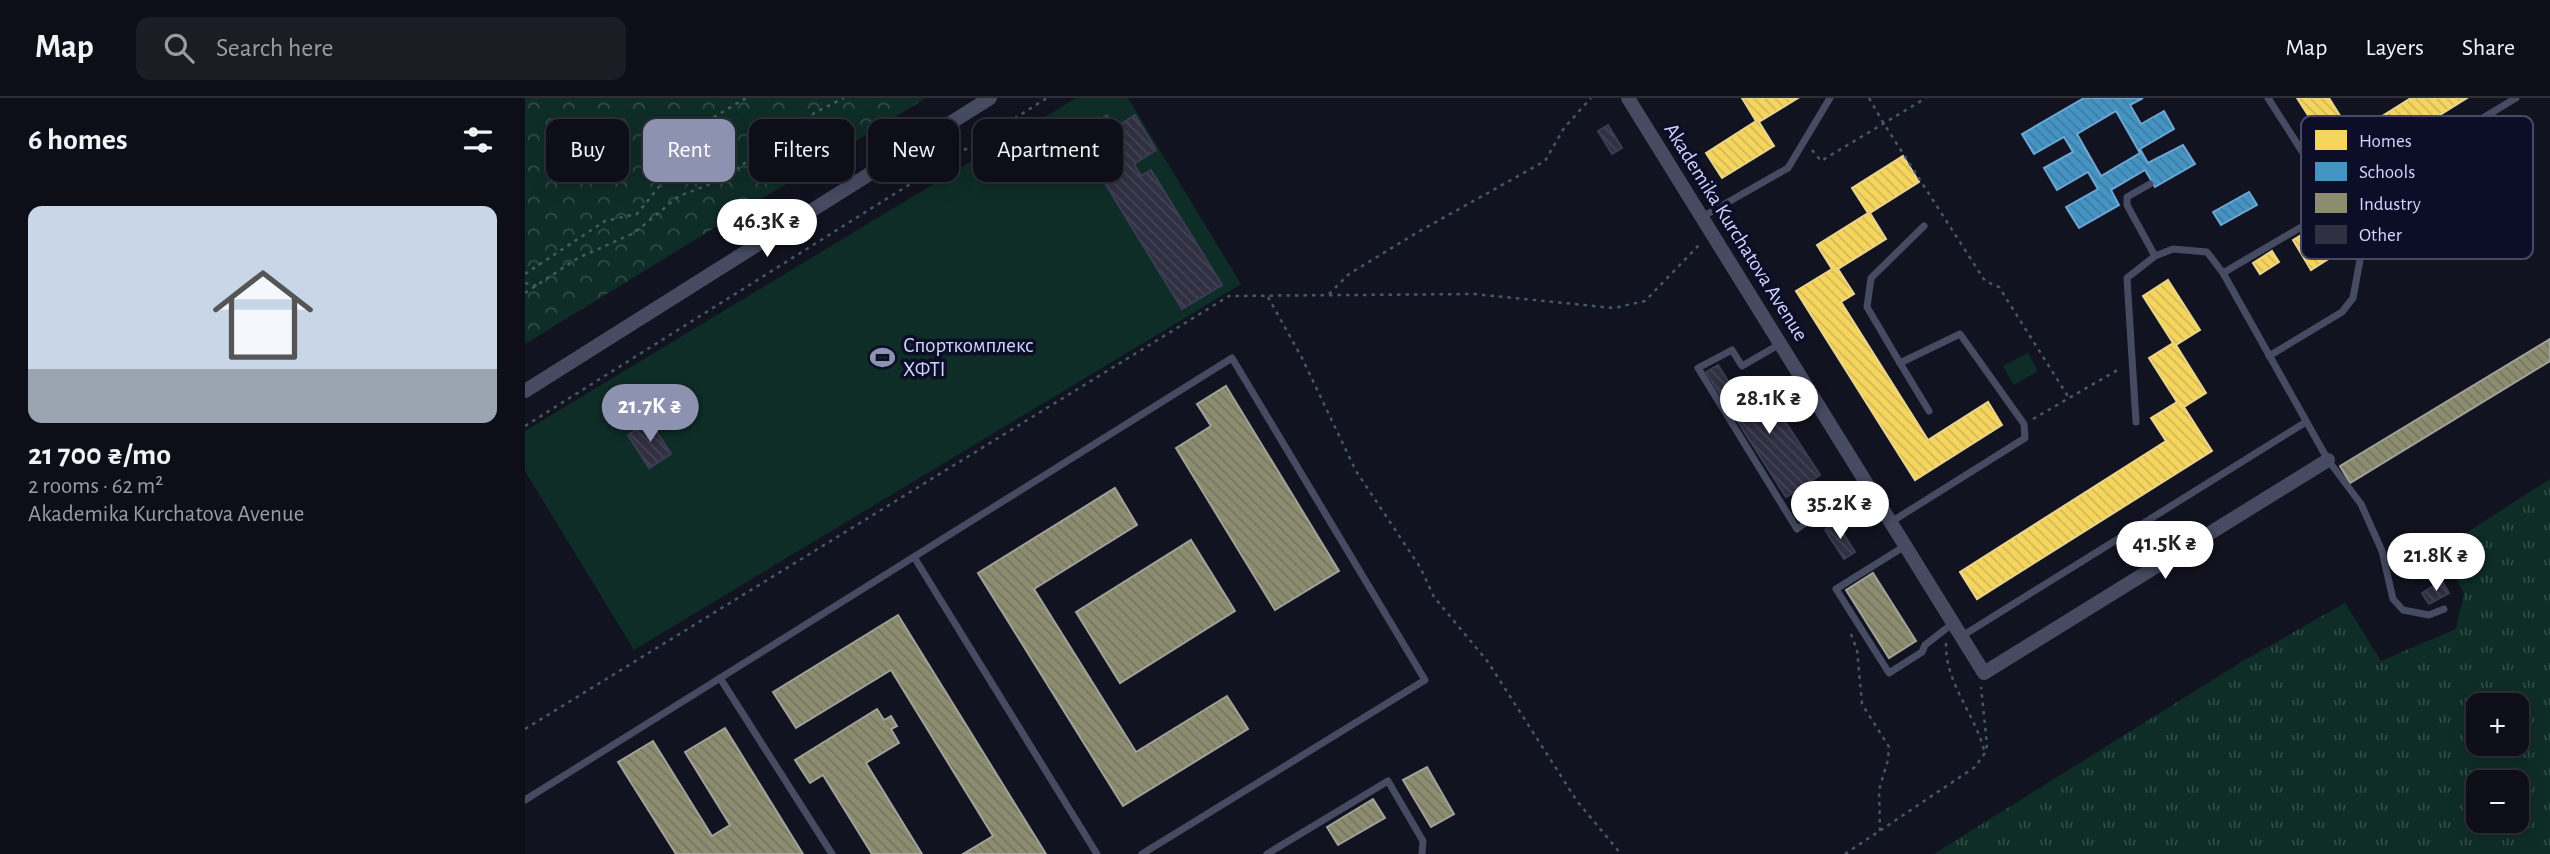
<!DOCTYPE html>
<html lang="en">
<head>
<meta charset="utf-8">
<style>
	body { margin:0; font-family:"Alegreya Sans",sans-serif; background:#1c1c25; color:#f1f3f6; height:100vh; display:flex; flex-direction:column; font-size:26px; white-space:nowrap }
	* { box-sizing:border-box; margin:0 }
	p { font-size:23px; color:#9b9ca2 }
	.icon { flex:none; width:38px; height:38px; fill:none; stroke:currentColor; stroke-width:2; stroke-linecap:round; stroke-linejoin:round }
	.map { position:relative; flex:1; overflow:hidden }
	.side { display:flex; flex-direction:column; background:#0e0e18; width:525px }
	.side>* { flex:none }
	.guide { position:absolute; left:21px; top:21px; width:665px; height:63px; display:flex; gap:14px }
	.buttons { position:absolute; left:1941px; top:595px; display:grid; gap:14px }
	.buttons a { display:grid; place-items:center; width:63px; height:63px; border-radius:14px; background:#0e0e18; box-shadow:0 4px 18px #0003,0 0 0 2px #2e2e37; font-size:35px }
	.price { position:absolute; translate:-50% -60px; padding:0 16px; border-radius:24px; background:#fff; color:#222; font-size:23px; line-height:46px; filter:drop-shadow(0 2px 4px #0008) }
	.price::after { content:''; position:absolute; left:50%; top:42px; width:21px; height:16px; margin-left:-10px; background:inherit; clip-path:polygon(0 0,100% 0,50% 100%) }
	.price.on { background:#8e92b1; color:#fff }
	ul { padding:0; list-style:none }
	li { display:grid; align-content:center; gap:14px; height:371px; padding:0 28px }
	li+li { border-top:2px solid #2e2e37 }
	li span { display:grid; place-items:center; height:217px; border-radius:14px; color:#555 }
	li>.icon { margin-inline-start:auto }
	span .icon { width:126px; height:126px; fill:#fffc; stroke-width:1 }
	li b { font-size:30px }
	h2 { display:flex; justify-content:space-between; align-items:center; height:84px; padding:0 28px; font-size:30px }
	.chip { padding:0 24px; border-radius:14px; background:#0e0e18; box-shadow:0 4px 18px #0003,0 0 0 2px #2e2e37; font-size:24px; line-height:63px }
	.chip.on { background:#8e92b1; color:#fff }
	header { display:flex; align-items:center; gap:42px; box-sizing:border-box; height:98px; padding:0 35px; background:#0e0e18; border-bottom:2px solid #2e2e37 }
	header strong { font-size:33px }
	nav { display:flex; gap:38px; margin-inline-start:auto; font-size:24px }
	.search { width:490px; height:63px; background:#1c1c25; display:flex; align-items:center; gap:18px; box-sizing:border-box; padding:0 24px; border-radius:14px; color:#9b9ca2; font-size:26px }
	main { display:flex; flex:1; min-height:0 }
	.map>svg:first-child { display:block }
</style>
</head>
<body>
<header>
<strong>Map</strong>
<div class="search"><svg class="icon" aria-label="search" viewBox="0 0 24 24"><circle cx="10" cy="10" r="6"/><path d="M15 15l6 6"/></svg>Search here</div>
<nav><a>Map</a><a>Layers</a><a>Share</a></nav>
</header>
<main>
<section class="side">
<h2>6 homes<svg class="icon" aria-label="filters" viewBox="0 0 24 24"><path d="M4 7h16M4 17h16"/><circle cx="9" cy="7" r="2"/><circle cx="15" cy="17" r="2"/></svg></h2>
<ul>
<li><span style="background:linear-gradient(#c9d6e8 75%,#9aa5b1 0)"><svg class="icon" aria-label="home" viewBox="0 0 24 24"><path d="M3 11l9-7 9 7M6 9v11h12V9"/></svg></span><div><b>21 700 ₴/mo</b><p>2 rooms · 62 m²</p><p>Akademika Kurchatova Avenue</p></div></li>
</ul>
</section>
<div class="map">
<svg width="2025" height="756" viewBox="0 0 2025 756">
	<defs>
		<pattern id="grass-tufts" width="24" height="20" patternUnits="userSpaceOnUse" patternTransform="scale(1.75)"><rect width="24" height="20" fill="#0f2d27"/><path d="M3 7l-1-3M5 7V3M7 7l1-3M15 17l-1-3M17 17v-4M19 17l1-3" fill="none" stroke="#314b47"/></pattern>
		<pattern id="forest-crowns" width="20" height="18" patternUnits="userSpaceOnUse" patternTransform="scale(1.75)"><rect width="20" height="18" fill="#0f2d27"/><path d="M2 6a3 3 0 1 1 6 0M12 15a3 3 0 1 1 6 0" fill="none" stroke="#314b47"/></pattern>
		<pattern id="homes-back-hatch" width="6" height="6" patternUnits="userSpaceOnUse" patternTransform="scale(1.75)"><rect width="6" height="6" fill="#f6d55c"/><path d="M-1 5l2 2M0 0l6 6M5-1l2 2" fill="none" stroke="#d1b759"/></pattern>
		<pattern id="schools-back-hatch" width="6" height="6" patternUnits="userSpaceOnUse" patternTransform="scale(1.75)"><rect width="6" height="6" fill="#4393c3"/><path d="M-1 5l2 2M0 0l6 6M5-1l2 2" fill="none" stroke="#427a9f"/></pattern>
		<pattern id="industry-back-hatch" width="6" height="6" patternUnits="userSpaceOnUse" patternTransform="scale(1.75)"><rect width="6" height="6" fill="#8c8c6e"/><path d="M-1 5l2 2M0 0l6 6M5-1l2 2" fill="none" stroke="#757564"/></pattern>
		<pattern id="building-back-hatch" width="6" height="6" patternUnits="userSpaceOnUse" patternTransform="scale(1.75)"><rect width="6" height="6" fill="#303042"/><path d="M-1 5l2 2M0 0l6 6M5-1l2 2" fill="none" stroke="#434455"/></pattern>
	</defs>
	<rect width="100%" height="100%" fill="#121320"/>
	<path fill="url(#grass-tufts)" fill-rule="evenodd" d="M2025,381V756H1409L1718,563L1820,505L1856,563L1931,531L1939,495L1915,452ZM1953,607H1992V646H1953ZM1953,684H1992V723H1953Z"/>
	<path fill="url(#forest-crowns)" d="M0,0H401L0,246Z"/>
	<g fill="#0f2d27">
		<path d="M551,0H603L716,186L109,552L0,373V333Z"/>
		<path d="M1503,255L1513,273L1489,287L1478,268Z"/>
	</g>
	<g fill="url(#homes-back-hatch)" stroke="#ebd58d" stroke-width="2">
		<path d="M1217,0H1273L1234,24L1249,48L1197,80L1181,55L1231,23Z"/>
		<path d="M1772,0H1804L1827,37L1804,50Z"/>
		<path d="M1886,0H1942L1843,62L1827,37Z"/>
		<path d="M1378,58L1394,84L1345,115L1361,141L1313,171L1329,196L1316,204L1403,342L1463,304L1477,327L1390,382L1271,193L1307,171L1292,147L1343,115L1327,90Z"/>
		<path d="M1800,122L1819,151L1786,172L1768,142Z"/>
		<path d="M1747,153L1754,164L1735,176L1728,165Z"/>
		<path d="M1643,182L1675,232L1651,247L1681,295L1659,309L1687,353L1452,501L1435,474L1641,343L1626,320L1652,304L1624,260L1648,245L1618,198Z"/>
	</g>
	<g fill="url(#schools-back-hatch)" stroke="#6ea7d5" stroke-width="2" fill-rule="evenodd">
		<path d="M1559,0H1618L1605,7L1616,26L1639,13L1649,31L1615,51L1623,65L1658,47L1670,66L1630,89L1620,72L1586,92L1594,107L1554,130L1541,109L1573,91L1563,74L1532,92L1519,70L1548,54L1539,39L1509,56L1497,36ZM1591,13L1615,55L1576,78L1552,36Z"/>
		<path d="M1724,94L1732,107L1696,127L1688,114Z"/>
	</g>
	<g fill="url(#industry-back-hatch)" stroke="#a1a29a" stroke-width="2">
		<path d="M2025,241V263L1825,385L1815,368Z"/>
		<path d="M701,288L814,473L750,512L651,350L686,328L672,306Z"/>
		<path d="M590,390L612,427L509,491L611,654L702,598L723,631L598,708L453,475Z"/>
		<path d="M666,442L710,513L595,585L551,514Z"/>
		<path d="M1348,475L1391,543L1364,560L1321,492Z"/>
		<path d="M373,517L521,756H438L468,738L366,572L271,630L248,594Z"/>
		<path d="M352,611L359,622L366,618L372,628L366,631L374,645L341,665L397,756H347L298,677L285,685L270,662Z"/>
		<path d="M200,630L278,756H151L93,664L128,643L187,738L205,727L160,654Z"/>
		<path d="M902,669L929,716L906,729L878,682Z"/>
		<path d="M848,701L860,720L813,747L802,729Z"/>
	</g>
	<g fill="url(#building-back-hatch)" stroke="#3c3d55" stroke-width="2">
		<path d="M582,17L590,30L610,17L631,52L609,66L616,78L626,72L697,187L657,211L550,36Z"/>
		<path d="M1083,27L1097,50L1087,56L1073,33Z"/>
		<path d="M1193,267L1217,305L1239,291L1295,377L1261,399L1181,274Z"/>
		<path d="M125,323L146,356L124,370L103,337Z"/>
		<path d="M1311,424L1330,454L1319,461L1300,432Z"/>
		<path d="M1917,483L1924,495L1904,506L1897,495Z"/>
	</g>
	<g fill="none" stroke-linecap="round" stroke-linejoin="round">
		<g stroke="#435a63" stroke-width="2.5" stroke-dasharray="3.5 5" stroke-linecap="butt">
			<path d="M1344,0L1359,26L1460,183L1474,189L1544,300"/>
			<path d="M1287,52L1296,63L1401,0"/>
			<path d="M0,176L80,123L112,116L161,55L169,31L221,0"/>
			<path d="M0,185L12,188"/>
			<path d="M0,195L53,160L109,135L154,98L196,82L291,14L319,0"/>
			<path d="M804,196L824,176L893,134L1020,63L1039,30L1066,0"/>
			<path d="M743,199L777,260L831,373L895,469L909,499L963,564L1052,703L1096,756"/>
			<path d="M1508,321L1596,270"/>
			<path d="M0,328L522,0"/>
			<path d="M1326,536L1332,552L1337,606L1364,649L1363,662L1354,692L1355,733"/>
			<path d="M1421,545C1420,585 1449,614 1459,652"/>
			<path d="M0,631L704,198L949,196L1089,210L1120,203L1177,144"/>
			<path d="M1320,756L1450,669L1460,655L1462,647L1456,589"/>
		</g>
		<g stroke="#464b62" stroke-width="7">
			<path d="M1625,86L1602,99V107L1630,158"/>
			<path d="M1177,119L1263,70L1305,0"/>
			<path d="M1698,175L1812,108L1743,0"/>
			<path d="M1255,246L1217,268L1207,252L1173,270L1272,431L1340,383"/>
			<path d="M1744,258L1817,214L1828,200L1835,162L1830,142L1812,108L1991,0"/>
			<path d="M1375,265L1342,209L1346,180L1399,128"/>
			<path d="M1611,324L1602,180L1630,158L1648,151L1682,154L1698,175L1803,362L1836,406L1857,453L1868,501L1878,512L1904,517L1919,511"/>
			<path d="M1366,424L1500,340L1499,326L1435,236L1375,265L1404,313"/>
			<path d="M1380,448L1311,491L1364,575L1397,554L1400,547L1427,526"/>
			<path d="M389,459L572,756"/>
			<path d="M1437,538L1781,324"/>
			<path d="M195,580L307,756"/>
			<path d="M0,702L707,260L900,582L617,756"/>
			<path d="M742,756L863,683L898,743L897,756"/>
		</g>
		<g stroke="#464b62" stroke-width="14">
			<path d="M1103,0L1459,575L1803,362"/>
			<path d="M0,293L465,0"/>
		</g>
	</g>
	<defs>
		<symbol id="stadium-bare" viewBox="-9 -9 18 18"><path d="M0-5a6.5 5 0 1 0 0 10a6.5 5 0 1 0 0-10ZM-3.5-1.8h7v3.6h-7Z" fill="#8e92b1" stroke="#0c0d26" stroke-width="2.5" paint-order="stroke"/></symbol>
	</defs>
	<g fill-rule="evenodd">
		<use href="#stadium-bare" x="340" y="242" width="35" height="35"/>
	</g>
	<g text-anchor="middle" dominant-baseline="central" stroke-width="7" stroke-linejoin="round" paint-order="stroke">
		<g font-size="21" fill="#d1d6ff" stroke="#0c0d26">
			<text transform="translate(1211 134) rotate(58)">Akademika Kurchatova Avenue</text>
		</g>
		<g font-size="21" fill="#d1d6ff" stroke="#0c0d26" text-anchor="start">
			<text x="378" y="247">Спорткомплекс<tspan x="378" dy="24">ХФТІ</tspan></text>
		</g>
	</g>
	<rect x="1776" y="18" width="232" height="143" rx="10" fill="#0c0d26" stroke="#474967" stroke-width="2"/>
	<rect x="1790" y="32" width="32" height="20" fill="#f6d55c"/>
	<rect x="1790" y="64" width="32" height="19" fill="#4393c3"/>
	<rect x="1790" y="95" width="32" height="20" fill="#8c8c6e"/>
	<rect x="1790" y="127" width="32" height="19" fill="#303042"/>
	<g font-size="19" fill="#d1d6ff">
		<text x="1834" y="49">Homes</text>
		<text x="1834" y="80">Schools</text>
		<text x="1834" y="112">Industry</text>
		<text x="1834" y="143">Other</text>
	</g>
</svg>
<div class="buttons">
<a>+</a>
<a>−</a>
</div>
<b class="price" style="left:242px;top:161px">46.3K ₴</b>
<b class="price" style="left:1244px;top:338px">28.1K ₴</b>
<b class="price on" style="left:125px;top:346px">21.7K ₴</b>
<b class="price" style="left:1315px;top:443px">35.2K ₴</b>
<b class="price" style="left:1640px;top:483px">41.5K ₴</b>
<b class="price" style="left:1911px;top:495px">21.8K ₴</b>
<div class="guide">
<a class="chip">Buy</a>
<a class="chip on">Rent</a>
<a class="chip">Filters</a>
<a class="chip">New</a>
<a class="chip">Apartment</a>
</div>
</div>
</main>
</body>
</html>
